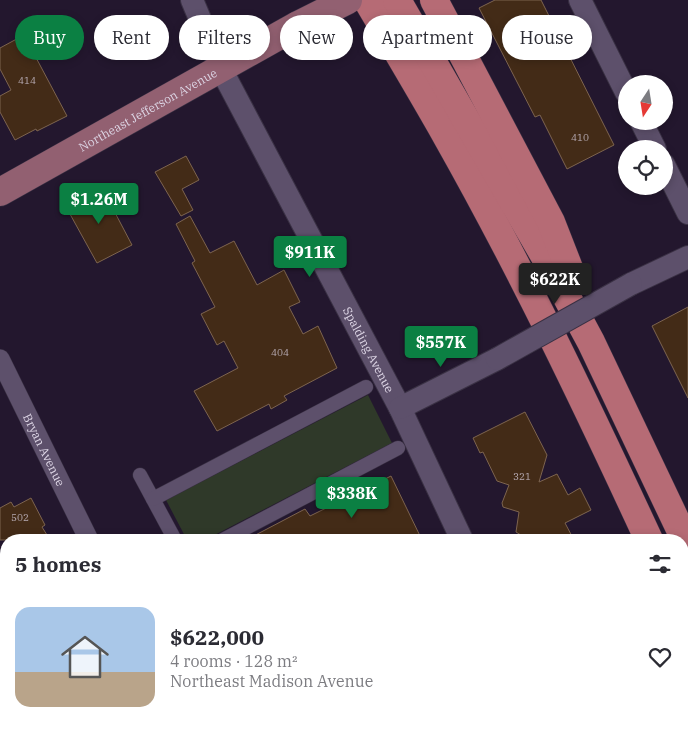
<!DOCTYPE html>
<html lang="en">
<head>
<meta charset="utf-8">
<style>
	body { margin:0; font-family:"IBM Plex Serif",serif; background:#f2f2f3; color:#2b2b33; height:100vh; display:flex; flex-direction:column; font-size:19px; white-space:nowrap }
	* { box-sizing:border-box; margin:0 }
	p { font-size:16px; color:#7c7c81 }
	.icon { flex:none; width:28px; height:28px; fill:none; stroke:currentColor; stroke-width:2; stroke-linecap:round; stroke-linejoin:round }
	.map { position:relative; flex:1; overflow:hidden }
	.drawer { position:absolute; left:0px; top:534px; width:689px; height:196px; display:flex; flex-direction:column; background:#fff; border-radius:20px 20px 0 0; box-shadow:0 2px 8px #0003 }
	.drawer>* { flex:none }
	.top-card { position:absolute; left:15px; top:15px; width:659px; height:45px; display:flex; gap:10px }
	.needle { width:32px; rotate:192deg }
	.controls { position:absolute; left:618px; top:75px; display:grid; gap:10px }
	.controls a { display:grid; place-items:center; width:55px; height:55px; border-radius:50%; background:#fff; box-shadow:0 2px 8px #0003; font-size:25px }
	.price { position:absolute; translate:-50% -42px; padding:0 11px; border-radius:5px; background:#0b8043; color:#fff; font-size:16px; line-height:32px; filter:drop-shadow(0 1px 2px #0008) }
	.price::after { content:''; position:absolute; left:50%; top:30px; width:15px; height:11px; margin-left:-8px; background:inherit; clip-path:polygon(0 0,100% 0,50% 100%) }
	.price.current { background:#222; color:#fff }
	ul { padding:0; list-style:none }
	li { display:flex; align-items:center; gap:15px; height:125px; padding:0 15px }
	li+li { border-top:1px solid #e1e1e2 }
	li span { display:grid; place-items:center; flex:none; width:140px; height:100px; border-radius:15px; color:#555 }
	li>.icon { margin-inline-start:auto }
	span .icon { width:60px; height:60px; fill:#fffc; stroke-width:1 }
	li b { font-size:21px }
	h2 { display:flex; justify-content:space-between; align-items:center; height:60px; padding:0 15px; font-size:21px }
	.chip { padding:0 18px; border-radius:22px; background:#fff; box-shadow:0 2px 8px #0003; font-size:18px; line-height:45px }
	.chip.current { background:#0b8043; color:#fff }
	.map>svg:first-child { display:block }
</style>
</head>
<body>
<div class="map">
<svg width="688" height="729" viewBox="0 0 688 729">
	<rect width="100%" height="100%" fill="#23172e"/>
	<path fill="#2f3929" d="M368,395L392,443L205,540H187L166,500Z"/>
	<g fill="#432b17" stroke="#7d644f">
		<path d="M495,0H541L614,145L567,169L540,115L535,117L479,8Z"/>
		<path d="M24,35L67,116L37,131L36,129L15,140L0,112V96L11,90L0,69V48Z"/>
		<path d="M186,156L199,180L182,189L193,210L181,216L155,172Z"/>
		<path d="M101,186L132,245L97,263L65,205Z"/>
		<path d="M190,216L210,253L234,241L257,285L284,270L300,302L289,307L303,334L318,326L337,368L284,396L287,400L271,409L269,404L217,431L194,391L238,368L224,341L217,345L201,314L215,307L192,263L195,261L176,224Z"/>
		<path d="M688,307V398L652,326Z"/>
		<path d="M525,412L547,455L539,482L557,474L568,495L580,488L591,510L565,523L574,540H529L516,532L519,512L503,507L502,503L509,485L497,481L483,452L480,453L473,438Z"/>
		<path d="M391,476L422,540H246L305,509L310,516Z"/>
		<path d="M31,498L45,525L42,527L47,535L38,540H0V508L11,502L14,507Z"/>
	</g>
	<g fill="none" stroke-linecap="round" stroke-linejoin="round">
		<defs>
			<g id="pedestrian">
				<path d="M140,475L175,540"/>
				<path d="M153,499L366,387"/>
				<path d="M223,540L398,448"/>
			</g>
			<g id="minor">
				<path id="s1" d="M0,359L89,540"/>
				<path d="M0,620L6,616"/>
				<path d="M181,724L184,729"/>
			</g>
			<g id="tertiary">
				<path id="s2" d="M192,0L221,69L400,408L462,540"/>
				<path d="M580,0L626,92"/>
				<path d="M641,121L655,149"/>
				<path d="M664,165L688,213"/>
				<path d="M631,284L688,257"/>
				<path d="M400,408L497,359"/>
				<path d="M682,680L688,677"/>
				<path d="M552,724L554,729"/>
				<path d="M594,729L604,724"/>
			</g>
			<g id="primary">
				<path id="s3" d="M0,192L298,25"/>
			</g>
			<g id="motorway">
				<path d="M367,0C394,46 421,91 447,137C521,268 586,404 649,540"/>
				<path d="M397,0L548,262L591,342L688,546"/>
				<path d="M434,0L551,222L574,281"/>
				<path d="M682,615L688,628"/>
			</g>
		</defs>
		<use href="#pedestrian" stroke="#3a3144" stroke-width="15"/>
		<use href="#minor" stroke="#3a3144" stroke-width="20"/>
		<use href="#tertiary" stroke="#3a3144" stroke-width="24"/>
		<use href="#primary" stroke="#3a3144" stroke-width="29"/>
		<use href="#motorway" stroke="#3a3144" stroke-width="29"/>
		<use href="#pedestrian" stroke="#5d506b" stroke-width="14"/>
		<use href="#minor" stroke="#5d506b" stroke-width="19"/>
		<use href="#tertiary" stroke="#5d506b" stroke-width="22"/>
		<use href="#primary" stroke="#926071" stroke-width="28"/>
		<use href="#motorway" stroke="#b66b75" stroke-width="28"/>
		<defs>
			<path id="tertiary-bridge" d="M497,359L631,284"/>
			<path id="primary-bridge" d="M298,25L348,0"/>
		</defs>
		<use href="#tertiary-bridge" stroke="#3a3144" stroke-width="24" stroke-linecap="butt"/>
		<use href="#primary-bridge" stroke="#3a3144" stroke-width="29" stroke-linecap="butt"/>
		<use href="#tertiary-bridge" stroke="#5d506b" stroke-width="22"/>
		<use href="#primary-bridge" stroke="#926071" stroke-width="28"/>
	</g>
	<g text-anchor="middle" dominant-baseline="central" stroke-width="5" stroke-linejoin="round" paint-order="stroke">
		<g font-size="10" fill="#b6aab2">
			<text x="27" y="80">414</text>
			<text x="580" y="137">410</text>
			<text x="280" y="352">404</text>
			<text x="522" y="476">321</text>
			<text x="20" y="517">502</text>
		</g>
		<g font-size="12" fill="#ddd5e5" stroke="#23172e">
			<text stroke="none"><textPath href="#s3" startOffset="169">Northeast Jefferson Avenue</textPath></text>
			<text stroke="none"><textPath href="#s2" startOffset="392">Spalding Avenue</textPath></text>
			<text stroke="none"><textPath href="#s1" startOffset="101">Bryan Avenue</textPath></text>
		</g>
	</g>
</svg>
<div class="controls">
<a><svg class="needle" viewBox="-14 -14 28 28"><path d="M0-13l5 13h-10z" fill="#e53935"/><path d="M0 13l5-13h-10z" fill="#7c7c81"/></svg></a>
<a><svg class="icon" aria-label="locate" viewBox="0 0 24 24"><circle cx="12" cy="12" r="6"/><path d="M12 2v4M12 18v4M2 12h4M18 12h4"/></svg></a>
</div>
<b class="price" style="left:99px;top:225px">$1.26M</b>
<b class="price" style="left:310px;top:278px">$911K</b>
<b class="price current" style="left:555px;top:305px">$622K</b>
<b class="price" style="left:441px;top:368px">$557K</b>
<b class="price" style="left:352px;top:519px">$338K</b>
<div class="top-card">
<a class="chip current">Buy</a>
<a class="chip">Rent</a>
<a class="chip">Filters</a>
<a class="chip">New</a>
<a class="chip">Apartment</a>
<a class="chip">House</a>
</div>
<section class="drawer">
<h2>5 homes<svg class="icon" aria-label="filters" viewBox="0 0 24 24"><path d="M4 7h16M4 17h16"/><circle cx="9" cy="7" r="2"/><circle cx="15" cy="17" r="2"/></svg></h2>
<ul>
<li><span style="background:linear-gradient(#a9c7e8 65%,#b9a48a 0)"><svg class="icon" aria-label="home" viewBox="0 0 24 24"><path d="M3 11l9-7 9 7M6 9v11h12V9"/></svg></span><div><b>$622,000</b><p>4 rooms · 128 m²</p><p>Northeast Madison Avenue</p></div><svg class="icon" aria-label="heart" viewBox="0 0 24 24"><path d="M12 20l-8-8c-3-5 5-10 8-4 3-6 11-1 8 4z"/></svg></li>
</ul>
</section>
</div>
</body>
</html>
